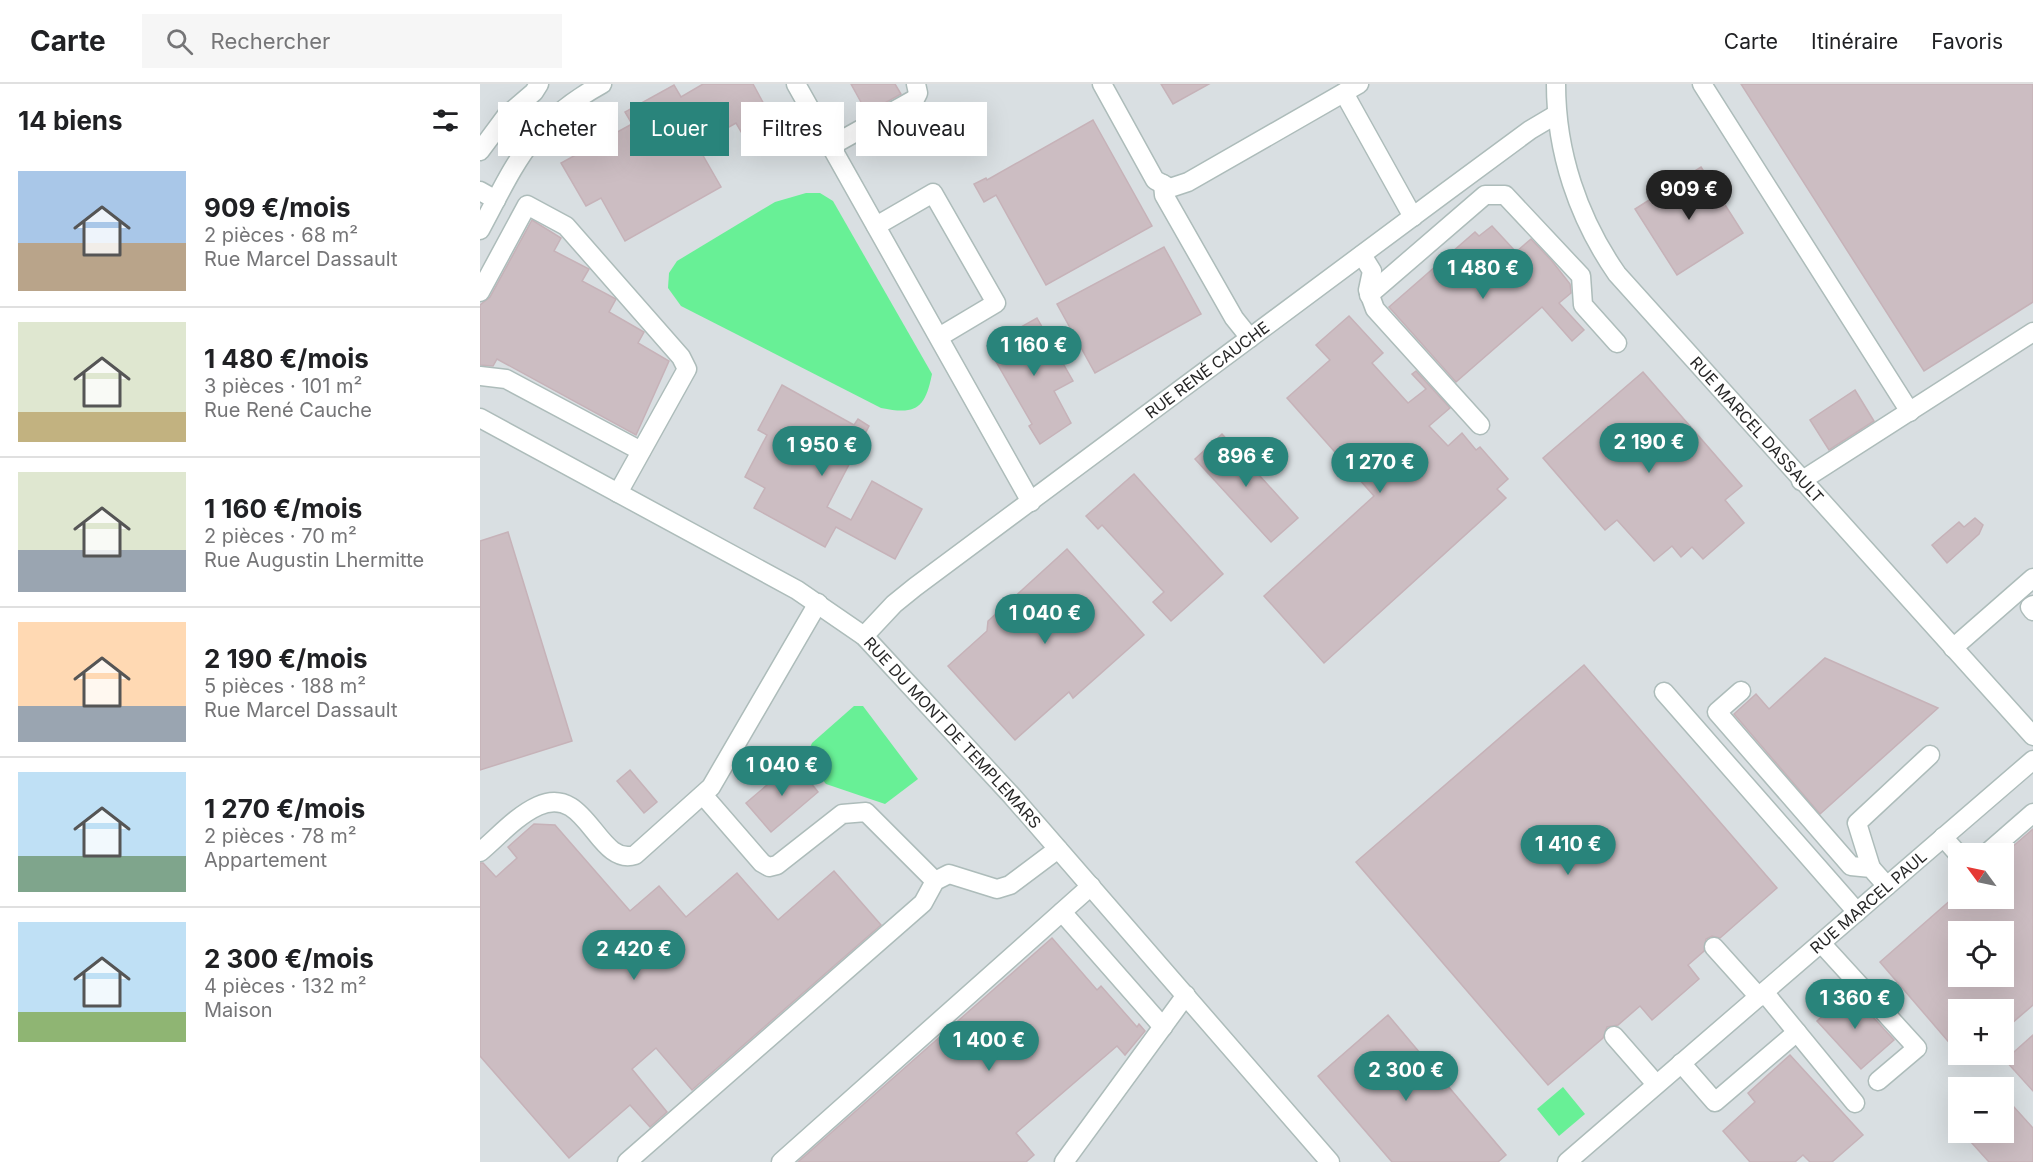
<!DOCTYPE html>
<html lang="fr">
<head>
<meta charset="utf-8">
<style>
	body { margin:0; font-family:Inter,sans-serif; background:#f6f6f6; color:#202124; height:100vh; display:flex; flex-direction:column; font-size:22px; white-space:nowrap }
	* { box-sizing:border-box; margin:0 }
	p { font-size:20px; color:#757577 }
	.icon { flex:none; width:33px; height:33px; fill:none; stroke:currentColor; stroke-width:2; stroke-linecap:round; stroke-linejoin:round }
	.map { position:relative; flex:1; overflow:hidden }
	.drawer { display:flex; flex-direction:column; background:#fff; width:480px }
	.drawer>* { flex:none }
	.banner { position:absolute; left:18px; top:18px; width:570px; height:54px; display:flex; gap:12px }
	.needle { width:39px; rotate:303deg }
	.controls { position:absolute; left:1468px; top:759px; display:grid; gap:12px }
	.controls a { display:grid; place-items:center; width:66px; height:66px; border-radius:0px; background:#fff; box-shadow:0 6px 24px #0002; font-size:30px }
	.price { position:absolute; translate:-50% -51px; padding:0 14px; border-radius:21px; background:#29847b; color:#fff; font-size:20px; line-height:39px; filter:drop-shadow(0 2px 3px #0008) }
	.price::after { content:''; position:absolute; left:50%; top:36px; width:18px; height:14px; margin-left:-9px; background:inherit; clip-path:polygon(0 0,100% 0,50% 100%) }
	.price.selected { background:#222; color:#fff }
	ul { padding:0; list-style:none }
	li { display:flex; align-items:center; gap:18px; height:150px; padding:0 18px }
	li+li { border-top:2px solid #e0e0e0 }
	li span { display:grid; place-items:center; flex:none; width:168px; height:120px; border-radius:0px; color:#555 }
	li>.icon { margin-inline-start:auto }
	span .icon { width:72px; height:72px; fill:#fffc; stroke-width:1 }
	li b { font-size:26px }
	h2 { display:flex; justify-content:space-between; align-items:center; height:72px; padding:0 18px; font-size:26px }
	.tag { padding:0 21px; border-radius:0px; background:#fff; box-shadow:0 6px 24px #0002; font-size:21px; line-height:54px }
	.tag.selected { background:#29847b; color:#fff }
	header { display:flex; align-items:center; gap:36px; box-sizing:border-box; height:84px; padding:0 30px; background:#fff; border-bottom:2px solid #e0e0e0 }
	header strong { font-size:28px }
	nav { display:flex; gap:33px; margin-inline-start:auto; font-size:21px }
	.search { width:420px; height:54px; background:#f6f6f6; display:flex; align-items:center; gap:15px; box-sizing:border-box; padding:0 21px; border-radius:0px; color:#757577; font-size:22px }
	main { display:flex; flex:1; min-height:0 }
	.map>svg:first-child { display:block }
</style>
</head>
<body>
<header>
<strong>Carte</strong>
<div class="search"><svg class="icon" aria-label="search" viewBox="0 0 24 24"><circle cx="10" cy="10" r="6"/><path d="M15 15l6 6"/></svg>Rechercher</div>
<nav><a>Carte</a><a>Itinéraire</a><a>Favoris</a></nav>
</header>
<main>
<section class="drawer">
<h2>14 biens<svg class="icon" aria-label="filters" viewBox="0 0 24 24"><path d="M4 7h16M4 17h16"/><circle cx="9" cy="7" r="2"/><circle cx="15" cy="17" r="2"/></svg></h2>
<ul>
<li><span style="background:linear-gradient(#a9c7e8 60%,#b9a48a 0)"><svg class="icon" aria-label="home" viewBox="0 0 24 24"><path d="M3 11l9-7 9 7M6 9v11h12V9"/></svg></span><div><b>909 €/mois</b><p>2 pièces · 68 m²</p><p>Rue Marcel Dassault</p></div></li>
<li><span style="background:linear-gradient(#dfe7d0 75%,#c2b280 0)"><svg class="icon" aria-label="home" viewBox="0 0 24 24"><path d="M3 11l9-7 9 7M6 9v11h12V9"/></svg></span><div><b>1 480 €/mois</b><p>3 pièces · 101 m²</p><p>Rue René Cauche</p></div></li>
<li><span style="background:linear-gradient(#dfe7d0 65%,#9aa5b1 0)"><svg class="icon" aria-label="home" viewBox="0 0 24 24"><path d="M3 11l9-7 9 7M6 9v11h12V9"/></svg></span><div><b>1 160 €/mois</b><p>2 pièces · 70 m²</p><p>Rue Augustin Lhermitte</p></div></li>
<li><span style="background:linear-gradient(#ffd9b3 70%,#9aa5b1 0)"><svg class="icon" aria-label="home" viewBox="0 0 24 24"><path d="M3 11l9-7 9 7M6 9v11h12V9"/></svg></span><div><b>2 190 €/mois</b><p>5 pièces · 188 m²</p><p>Rue Marcel Dassault</p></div></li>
<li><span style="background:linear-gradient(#bfe0f5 70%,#7fa58c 0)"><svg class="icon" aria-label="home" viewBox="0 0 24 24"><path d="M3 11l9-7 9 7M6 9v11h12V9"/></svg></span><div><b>1 270 €/mois</b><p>2 pièces · 78 m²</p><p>Appartement</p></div></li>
<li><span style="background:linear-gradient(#bfe0f5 75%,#8fb573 0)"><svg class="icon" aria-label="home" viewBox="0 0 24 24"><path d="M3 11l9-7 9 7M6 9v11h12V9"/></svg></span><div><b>2 300 €/mois</b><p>4 pièces · 132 m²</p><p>Maison</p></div></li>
</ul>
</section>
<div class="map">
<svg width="1553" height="1078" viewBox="0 0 1553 1078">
	<rect width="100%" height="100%" fill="#ebd8df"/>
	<path fill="#d9dfe2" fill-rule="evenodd" d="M0,0H1553V1078H0ZM1479,770H1524V814H1479ZM1479,848H1524V892H1479ZM1479,926H1524V970H1479ZM1479,1004H1524V1048H1479Z"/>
	<g fill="#68f096">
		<path d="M326,109H340L353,117L452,290C445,325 436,331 401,324L201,222L188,204L189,189L197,177L295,118Z"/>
		<path d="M374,622H383L438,695L405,720L346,700L325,675L332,659Z"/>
		<path d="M1083,1003L1105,1030L1079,1052L1057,1025Z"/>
	</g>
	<g fill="#ccbdc2" stroke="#c6b2b8" stroke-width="1.5" fill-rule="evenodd">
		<path d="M223,0H273L292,35L263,51L256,39L217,61L241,103L145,157L121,114L106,122L81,79L152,40L145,28L194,1L201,13Z"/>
		<path d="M371,0H415L421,10L387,29Z"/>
		<path d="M681,0H729L693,20Z"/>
		<path d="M1261,0H1553V218L1444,287Z"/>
		<path d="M613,36L672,142L566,201L516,111L504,118L494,100L506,94L507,96Z"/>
		<path d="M1221,83L1263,149L1197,191L1155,125Z"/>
		<path d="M52,136L81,154L74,167L109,185L102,197L136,215L129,228L164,248L158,259L189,277L156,351L17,275L13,282L0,281V221L10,213Z"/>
		<path d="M1012,142L1036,168L1051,155L1072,177L1090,200L1091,209L1079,219L1104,246L1092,257L1062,223L976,298L909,223L995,148L999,152Z"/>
		<path d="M684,163L721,230L615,289L577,220Z"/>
		<path d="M869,232L903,269L892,279L928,319L946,305L932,290L936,287L970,324L949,342L968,362L982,349L996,366L1000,363L1028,395L1017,405L1026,414L844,579L784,512L894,412L807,314L850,276L836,261Z"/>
		<path d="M557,234L593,297L574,307L591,339L560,360L549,342L552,340L507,262Z"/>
		<path d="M1163,288L1262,402L1245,416L1264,439L1223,475L1212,463L1201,473L1192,462L1174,477L1137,436L1125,446L1063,374Z"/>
		<path d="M302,301L374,341L378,335L389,342L347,423L371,436L392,397L442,425L415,475L356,443L345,463L274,424L285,404L265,393L287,351L278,346Z"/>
		<path d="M1375,306L1394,337L1349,366L1330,336Z"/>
		<path d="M742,350L818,434L791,458L715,375Z"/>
		<path d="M654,390L743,490L691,537L673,518L684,508L622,441L618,445L606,432Z"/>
		<path d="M1495,434L1503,441L1499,450L1467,479L1452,461L1479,438L1484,443Z"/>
		<path d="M28,448L92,657L0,686V457Z"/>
		<path d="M587,465L664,551L593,614L589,608L535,656L468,582L507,547L508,537Z"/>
		<path d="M1345,574L1458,624L1340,730L1254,630L1276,610L1289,625Z"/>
		<path d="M1104,581L1297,804L1240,854L1232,852L1226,855L1224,867L1208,881L1219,895L1172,936L1160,922L1138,941L1127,943L1123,954L1068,1001L876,778Z"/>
		<path d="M314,678L338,708L291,748L266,719Z"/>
		<path d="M150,686L177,718L164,729L137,697Z"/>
		<path d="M54,740L75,741L150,827L179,802L206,833L257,789L298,836L354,787L401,841L212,1006L176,964L152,985L187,1028L170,1043L150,1021L89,1074L0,972V779H3L16,793L37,774L28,763Z"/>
		<path d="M1553,745V921L1524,946V926H1479V970L1400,878L1473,814H1524V770ZM1479,848H1524V892H1479Z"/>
		<path d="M572,854L617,906L621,902L657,943L659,940L665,947L645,971L637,962L536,1049L554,1071L546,1078H318Z"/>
		<path d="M1369,907L1414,956L1381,985L1337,937Z"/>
		<path d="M908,931L1026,1071L1018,1078H912L838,992Z"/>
		<path d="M1553,951V1007L1525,976Z"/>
		<path d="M1310,971L1383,1051L1352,1078H1330L1323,1071L1315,1078H1270L1243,1047L1275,1018L1268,1009Z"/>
		<path d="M1524,1012L1553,1044V1078H1509L1482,1048H1524Z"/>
	</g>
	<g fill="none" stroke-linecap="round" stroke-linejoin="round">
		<defs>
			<g id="minor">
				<path d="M316,0L551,418"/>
				<path d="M622,0L675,96L690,104L708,98L879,0"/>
				<path id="s1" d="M1076,0C1076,68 1098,134 1137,190L1553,652"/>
				<path d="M1222,0L1430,328"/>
				<path d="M864,9L933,133"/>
				<path d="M351,62L435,15L438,9L436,0"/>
				<path d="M0,67L26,32L54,8L59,0"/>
				<path d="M683,100L684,111L754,234L770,254"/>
				<path d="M0,107L16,116"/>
				<path d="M396,142L453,109L516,219L459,253"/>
				<path d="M0,146C37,77 50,40 122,0"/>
				<path d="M882,171L892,187L888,206L895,225L1000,341"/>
				<path d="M0,208L47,121L86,142L201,273L207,285L138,409"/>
				<path d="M889,211L1005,111H1025L1101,192L1103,221L1137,259"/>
				<path d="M0,292L26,295L161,367"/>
				<path id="s2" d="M0,334L317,506L384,552L532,712L850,1078"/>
				<path d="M1321,397L1553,248"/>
				<path d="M1553,521L1550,523L1553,527"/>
				<path id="s3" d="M384,552L414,520L435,503L966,108L1050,46L1077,30"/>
				<path d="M1473,564L1553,494"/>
				<path d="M1261,607L1237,628L1371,782L1391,784L1407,802"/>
				<path d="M1184,608L1377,828"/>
				<path d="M223,711L282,779L289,783L297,781L362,730L386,728L455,797"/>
				<path d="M1463,753L1479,771"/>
				<path d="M0,768C18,753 36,732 58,722C107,699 117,783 155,771L231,703L338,519"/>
				<path d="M1506,770L1553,729"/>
				<path d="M1391,784L1377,739L1450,671"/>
				<path d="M582,828L683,943"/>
				<path d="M1341,859L1437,964L1398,997"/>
				<path d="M1234,863L1279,913"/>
				<path d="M1284,908L1375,1019"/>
				<path d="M1134,952L1176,1000"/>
				<path d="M1201,979L1235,1018L1317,948"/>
				<path d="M147,1078L443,819L455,797L469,790L517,805L530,801L578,765"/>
				<path d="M301,1078L611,802"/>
				<path d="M584,1078L706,911"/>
				<path id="s4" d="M1087,1078L1553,676"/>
			</g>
		</defs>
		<use href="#minor" stroke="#adbcba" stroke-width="21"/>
		<use href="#minor" stroke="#fff" stroke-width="18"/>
	</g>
	<g text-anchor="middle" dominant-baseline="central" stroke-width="5" stroke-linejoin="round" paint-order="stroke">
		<g font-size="16" fill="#272727" stroke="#fff">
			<text stroke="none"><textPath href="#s3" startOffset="435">RUE RENÉ CAUCHE</textPath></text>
			<text stroke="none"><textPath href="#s1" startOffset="412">RUE MARCEL DASSAULT</textPath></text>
			<text stroke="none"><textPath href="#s2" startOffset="573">RUE DU MONT DE TEMPLEMARS</textPath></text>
			<text stroke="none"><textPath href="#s4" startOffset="398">RUE MARCEL PAUL</textPath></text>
		</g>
	</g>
</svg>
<div class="controls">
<a><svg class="needle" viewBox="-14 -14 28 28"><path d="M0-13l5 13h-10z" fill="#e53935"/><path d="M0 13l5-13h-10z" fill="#757577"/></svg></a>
<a><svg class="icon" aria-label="locate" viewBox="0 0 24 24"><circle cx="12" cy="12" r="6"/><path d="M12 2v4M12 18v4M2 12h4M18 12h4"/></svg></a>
<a>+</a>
<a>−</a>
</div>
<b class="price selected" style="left:1209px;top:137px">909 €</b>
<b class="price" style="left:1003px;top:216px">1 480 €</b>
<b class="price" style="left:554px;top:293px">1 160 €</b>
<b class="price" style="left:1169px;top:390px">2 190 €</b>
<b class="price" style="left:342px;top:393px">1 950 €</b>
<b class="price" style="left:766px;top:404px">896 €</b>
<b class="price" style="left:900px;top:410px">1 270 €</b>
<b class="price" style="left:565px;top:561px">1 040 €</b>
<b class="price" style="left:302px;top:713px">1 040 €</b>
<b class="price" style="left:1088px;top:792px">1 410 €</b>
<b class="price" style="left:154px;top:897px">2 420 €</b>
<b class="price" style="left:1375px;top:946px">1 360 €</b>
<b class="price" style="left:509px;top:988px">1 400 €</b>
<b class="price" style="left:926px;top:1018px">2 300 €</b>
<div class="banner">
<a class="tag">Acheter</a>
<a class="tag selected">Louer</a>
<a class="tag">Filtres</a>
<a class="tag">Nouveau</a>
</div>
</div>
</main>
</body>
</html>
